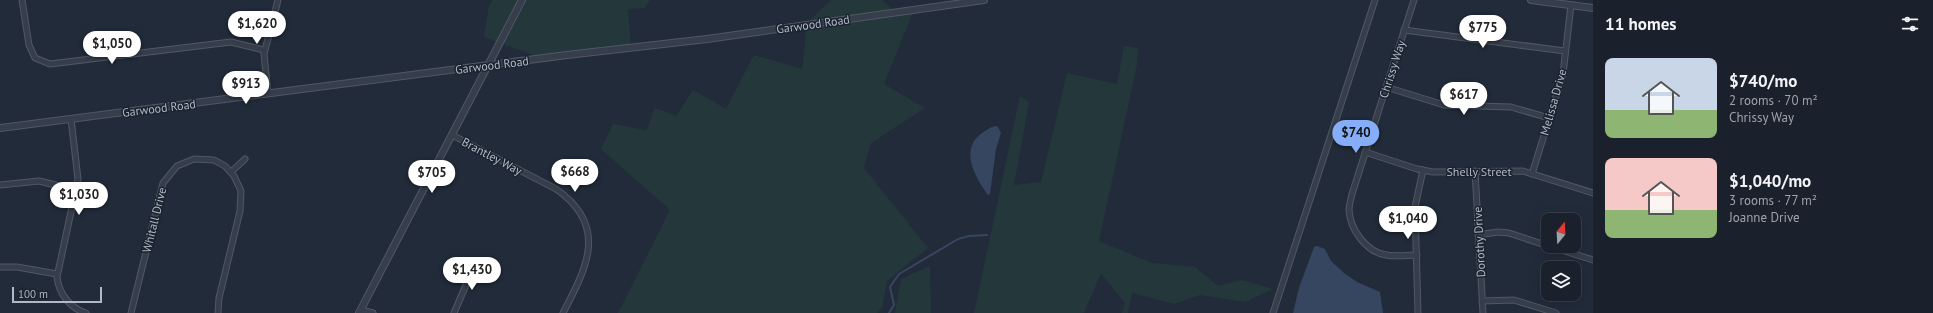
<!DOCTYPE html>
<html lang="en">
<head>
<meta charset="utf-8">
<style>
	body { margin:0; font-family:"PT Sans",sans-serif; background:#272d38; color:#f1f3f6; height:100vh; display:flex; flex-direction:column; font-size:15px; white-space:nowrap }
	* { box-sizing:border-box; margin:0 }
	p { font-size:13px; color:#9fa3a9 }
	.icon { flex:none; width:22px; height:22px; fill:none; stroke:currentColor; stroke-width:2; stroke-linecap:round; stroke-linejoin:round }
	.map { position:relative; flex:1; overflow:hidden }
	.sheet { display:flex; flex-direction:column; background:#1a202c; width:340px }
	.sheet>* { flex:none }
	.needle { width:26px; rotate:18deg }
	.tools { position:absolute; left:1541px; top:213px; display:grid; gap:8px }
	.tools a { display:grid; place-items:center; width:40px; height:40px; border-radius:8px; background:#1a202c; box-shadow:0 4px 16px #0002,0 0 0 1px #383e48; font-size:20px }
	.scale { position:absolute; left:12px; bottom:10px; width:90px; box-sizing:border-box; padding-left:4px; border:2px solid #b1b8c6; border-top:0; font-size:11px; line-height:14px; white-space:nowrap; color:#b1b8c6; -webkit-text-stroke:3px #1b232f; paint-order:stroke }
	.price { position:absolute; translate:-50% -34px; padding:0 9px; border-radius:14px; background:#fff; color:#222; font-size:13px; line-height:26px; filter:drop-shadow(0 1px 2px #0008) }
	.price::after { content:''; position:absolute; left:50%; top:24px; width:12px; height:9px; margin-left:-6px; background:inherit; clip-path:polygon(0 0,100% 0,50% 100%) }
	.price.selected { background:#86adf7; color:#111 }
	ul { padding:0; list-style:none }
	li { display:flex; align-items:center; gap:12px; height:100px; padding:0 12px }
	li span { display:grid; place-items:center; flex:none; width:112px; height:80px; border-radius:8px; color:#555 }
	li>.icon { margin-inline-start:auto }
	span .icon { width:48px; height:48px; fill:#fffc; stroke-width:1 }
	li b { font-size:17px }
	h2 { display:flex; justify-content:space-between; align-items:center; height:48px; padding:0 12px; font-size:17px }
	main { display:flex; flex:1; min-height:0 }
	.map>svg:first-child { display:block }
</style>
</head>
<body>
<main>
<div class="map">
<svg width="1593" height="313" viewBox="0 0 1593 313">
	<rect width="100%" height="100%" fill="#222b3a"/>
	<g fill="#24383b">
		<path d="M493,0H650L645,8L628,9L631,50L544,59L484,37L489,5Z"/>
		<path d="M831,0H882L894,11L914,10L884,84L925,108L871,143L864,168L928,248L887,281L882,308L877,313H618L670,210L601,149L613,124L646,130L655,108L676,116L693,90L726,109L754,55L802,69L807,23Z"/>
		<path d="M1124,46L1138,48L1137,64L1099,241L1152,263L1195,267L1218,286L1242,280L1273,289L1245,302L1200,295L1174,304L1132,293L1128,313H1122L1125,303L1101,273L1084,313H974L1020,96L1029,102L1014,185L1041,182L1067,73L1117,84Z"/>
		<path d="M930,266L931,313H895L901,279Z"/>
	</g>
	<g fill="#364661">
		<path d="M996,126L998,127L1001,133L996,149L990,194L988,195C975,177 959,149 982,133C987,130 990,127 996,126Z"/>
		<path d="M1317,246L1325,249L1331,261L1344,273L1357,282L1380,292L1383,313H1293L1299,288L1314,247Z"/>
	</g>
	<g fill="none" stroke-linecap="round" stroke-linejoin="round">
		<path stroke="#364661" stroke-width="2" d="M889,313L894,305L890,287L899,274L958,239L969,236L987,235"/>
		<defs>
			<g id="minor">
				<path d="M22,0L29,45L35,58L50,64L231,42L264,50"/>
				<path d="M1414,0L1352,194C1351,199 1349,205 1349,210C1350,229 1366,252 1386,255C1396,257 1407,255 1417,255"/>
				<path d="M1404,30L1565,51"/>
				<path d="M1386,87L1444,105L1511,107L1549,118"/>
				<path d="M268,93L264,54L278,0"/>
				<path d="M71,119L78,179L57,277C59,294 70,308 86,313"/>
				<path d="M452,135L556,189C609,226 587,267 563,313"/>
				<path d="M1365,152L1417,169L1433,172L1523,171L1593,193"/>
				<path d="M1475,171L1483,313"/>
				<path d="M231,172L245,159"/>
				<path d="M1532,174L1563,74L1571,5"/>
				<path d="M0,185L39,181L76,190"/>
				<path d="M1478,235L1498,232L1509,233L1548,246"/>
				<path d="M1549,246L1593,260"/>
				<path d="M0,267H17L57,274"/>
				<path d="M1482,301L1514,300L1556,313"/>
				<path d="M361,310L373,313"/>
				<path d="M131,313L163,183L177,166L194,159L214,160L225,166L234,176L241,191L240,211L219,298L218,313"/>
				<path d="M454,313L466,285L471,262"/>
				<path d="M1273,313L1375,0"/>
				<path d="M1418,313L1415,207L1423,170"/>
			</g>
			<g id="tertiary">
				<path d="M1531,0L1593,8"/>
				<path d="M0,128L567,55L707,39L984,0"/>
				<path d="M359,313L522,0"/>
			</g>
		</defs>
		<use href="#minor" stroke="#515865" stroke-width="7"/>
		<use href="#tertiary" stroke="#515865" stroke-width="8"/>
		<use href="#minor" stroke="#363e4b" stroke-width="5"/>
		<use href="#tertiary" stroke="#363e4b" stroke-width="6"/>
	</g>
	<g text-anchor="middle" dominant-baseline="central" stroke-width="3" stroke-linejoin="round" paint-order="stroke">
		<g font-size="12" fill="#b1b8c6" stroke="#1b232f">
			<text transform="translate(813 24) rotate(-8)">Garwood Road</text>
			<text transform="translate(492 65) rotate(-7)">Garwood Road</text>
			<text transform="translate(1392 69) rotate(-72)">Chrissy Way</text>
			<text transform="translate(1553 102) rotate(-74)">Melissa Drive</text>
			<text transform="translate(159 108) rotate(-7)">Garwood Road</text>
			<text transform="translate(492 156) rotate(28)">Brantley Way</text>
			<text x="1479" y="171">Shelly Street</text>
			<text transform="translate(154 220) rotate(-76)">Whitall Drive</text>
			<text transform="translate(1479 242) rotate(-93)">Dorothy Drive</text>
		</g>
	</g>
</svg>
<div class="tools">
<a><svg class="needle" viewBox="-14 -14 28 28"><path d="M0-13l5 13h-10z" fill="#e53935"/><path d="M0 13l5-13h-10z" fill="#9fa3a9"/></svg></a>
<a><svg class="icon" aria-label="layers" viewBox="0 0 24 24"><path d="M12 4l9 5-9 5-9-5zM3 14l9 5 9-5"/></svg></a>
</div>
<div class="scale">100 m</div>
<b class="price" style="left:257px;top:45px">$1,620</b>
<b class="price" style="left:1483px;top:49px">$775</b>
<b class="price" style="left:112px;top:65px">$1,050</b>
<b class="price" style="left:246px;top:105px">$913</b>
<b class="price" style="left:1464px;top:116px">$617</b>
<b class="price selected" style="left:1356px;top:154px">$740</b>
<b class="price" style="left:575px;top:193px">$668</b>
<b class="price" style="left:432px;top:194px">$705</b>
<b class="price" style="left:79px;top:216px">$1,030</b>
<b class="price" style="left:1408px;top:240px">$1,040</b>
<b class="price" style="left:472px;top:291px">$1,430</b>
</div>
<section class="sheet">
<h2>11 homes<svg class="icon" aria-label="filters" viewBox="0 0 24 24"><path d="M4 7h16M4 17h16"/><circle cx="9" cy="7" r="2"/><circle cx="15" cy="17" r="2"/></svg></h2>
<ul>
<li><span style="background:linear-gradient(#c9d6e8 65%,#8fb573 0)"><svg class="icon" aria-label="home" viewBox="0 0 24 24"><path d="M3 11l9-7 9 7M6 9v11h12V9"/></svg></span><div><b>$740/mo</b><p>2 rooms · 70 m²</p><p>Chrissy Way</p></div></li>
<li><span style="background:linear-gradient(#f6c9c9 65%,#8fb573 0)"><svg class="icon" aria-label="home" viewBox="0 0 24 24"><path d="M3 11l9-7 9 7M6 9v11h12V9"/></svg></span><div><b>$1,040/mo</b><p>3 rooms · 77 m²</p><p>Joanne Drive</p></div></li>
</ul>
</section>
</main>
</body>
</html>
